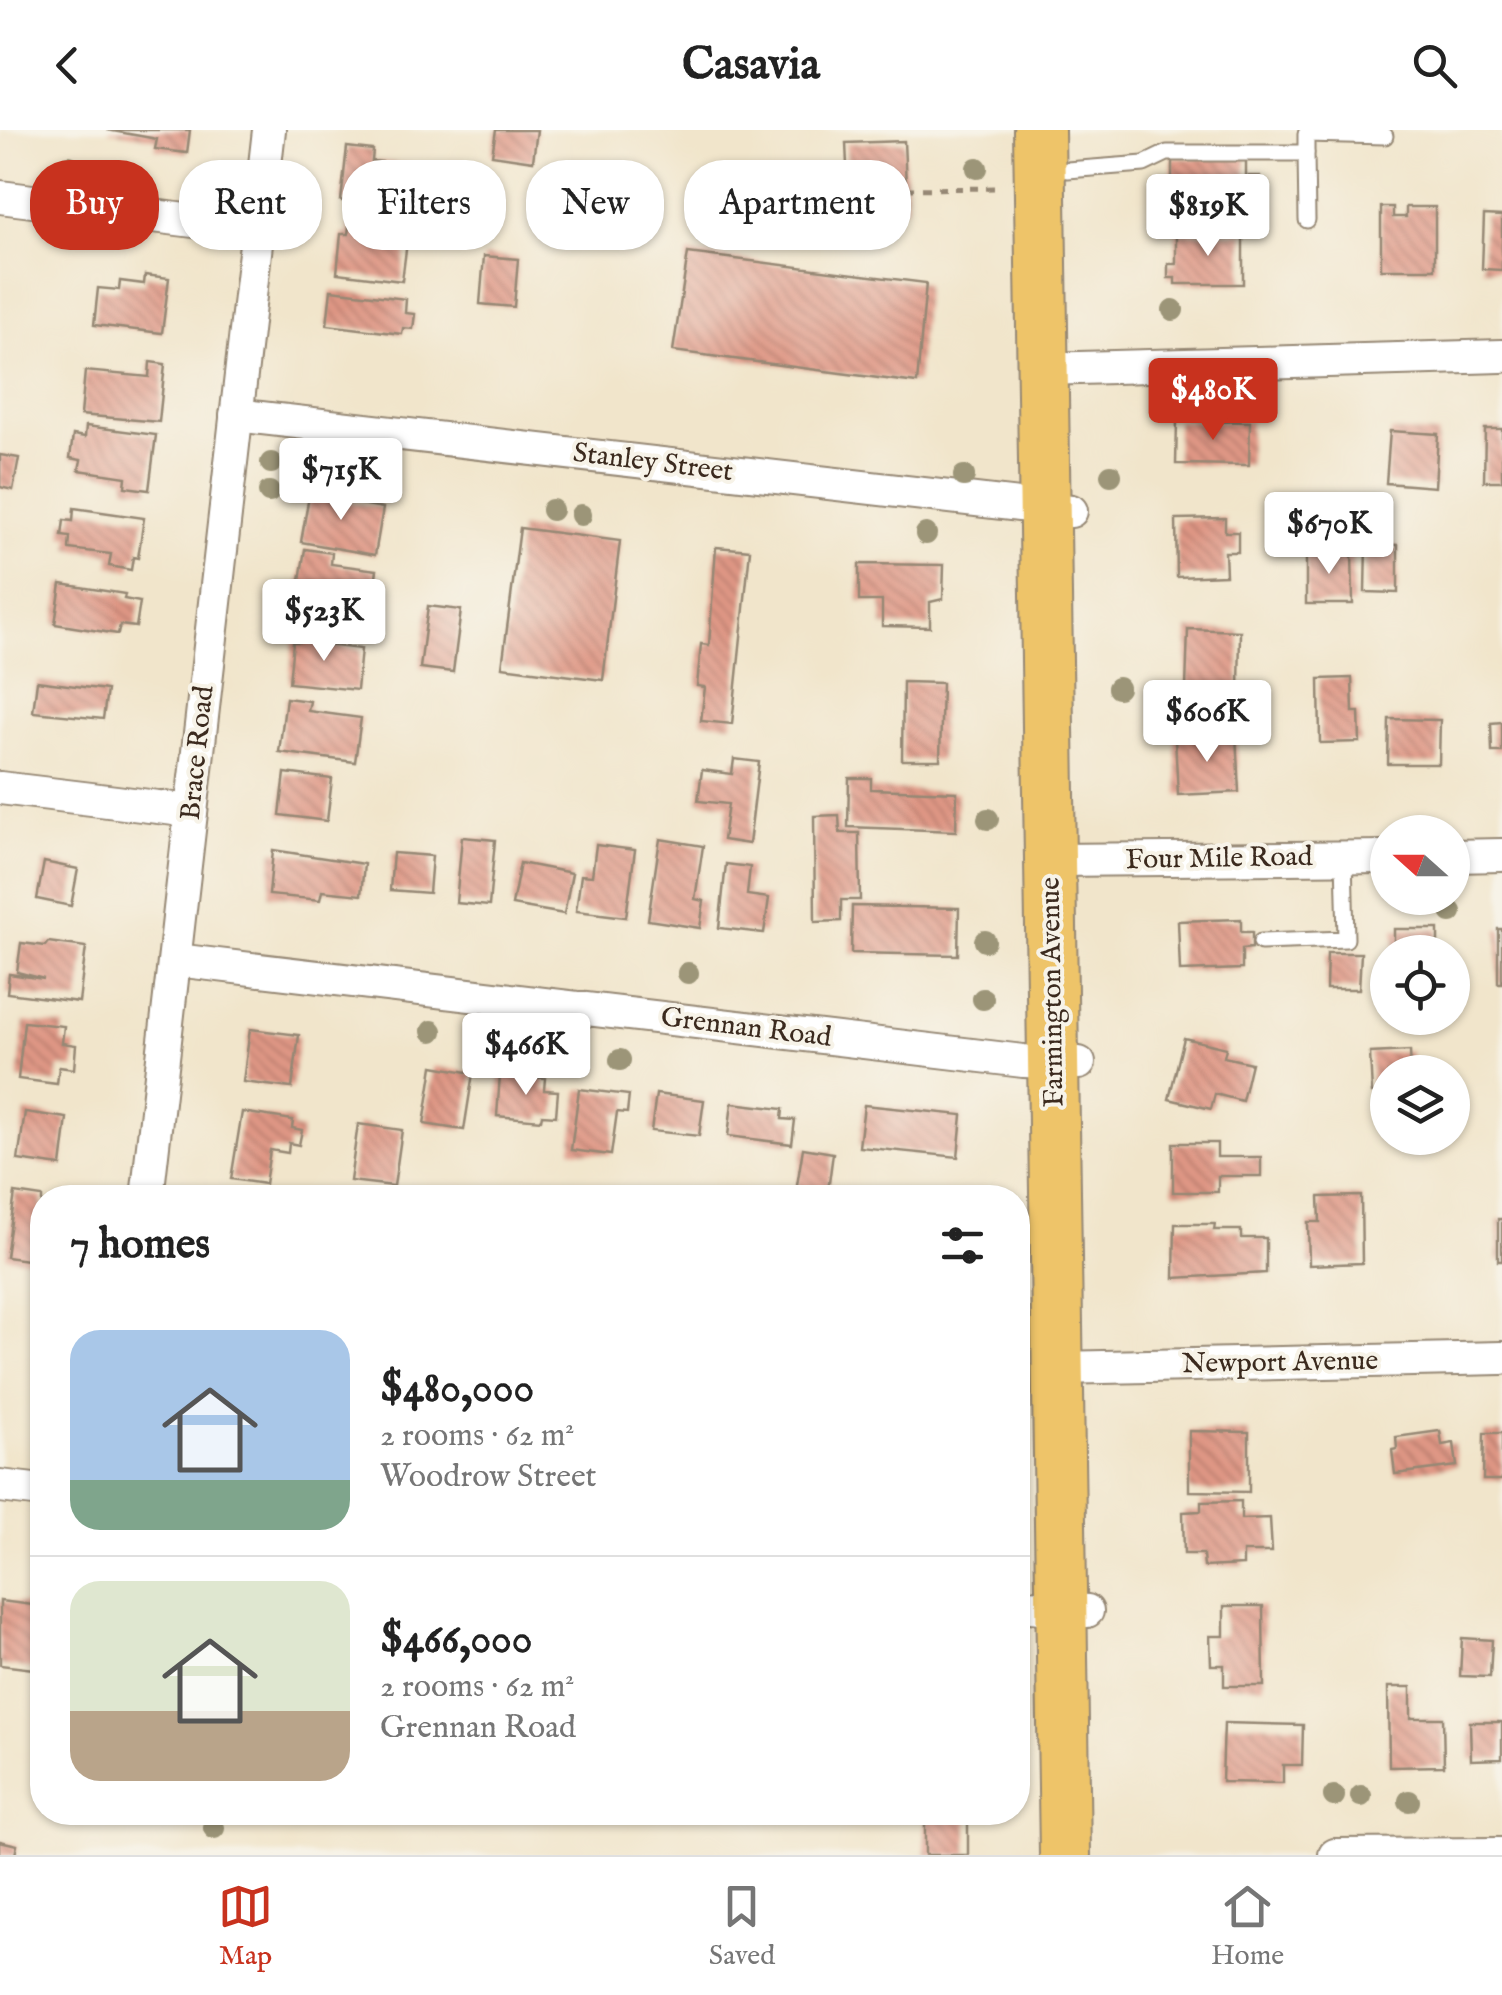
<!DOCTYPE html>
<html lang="en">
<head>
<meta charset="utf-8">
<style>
	body { margin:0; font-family:"IM FELL English",serif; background:#f2f2f2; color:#222; height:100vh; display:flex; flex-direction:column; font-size:38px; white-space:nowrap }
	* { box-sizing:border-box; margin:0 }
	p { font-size:32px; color:#767676 }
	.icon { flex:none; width:55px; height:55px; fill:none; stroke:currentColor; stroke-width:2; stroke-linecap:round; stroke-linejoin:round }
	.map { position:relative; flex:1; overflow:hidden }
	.side { position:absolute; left:30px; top:1055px; width:1000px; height:640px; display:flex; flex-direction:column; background:#fff; border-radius:40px; box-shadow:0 2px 8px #0004 }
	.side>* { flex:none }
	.guide { position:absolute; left:30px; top:30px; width:1000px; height:90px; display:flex; gap:20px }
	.needle { width:65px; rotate:291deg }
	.controls { position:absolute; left:1370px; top:685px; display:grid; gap:20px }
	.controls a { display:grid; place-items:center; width:100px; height:100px; border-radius:50%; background:#fff; box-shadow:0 2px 8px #0004; font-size:50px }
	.price { position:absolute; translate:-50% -85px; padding:0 22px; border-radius:10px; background:#fff; color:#222; font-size:32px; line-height:65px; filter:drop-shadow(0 2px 5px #0008) }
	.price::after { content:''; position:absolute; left:50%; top:60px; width:30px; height:22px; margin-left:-15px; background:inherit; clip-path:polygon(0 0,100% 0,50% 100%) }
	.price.on { background:#c8321e; color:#fff }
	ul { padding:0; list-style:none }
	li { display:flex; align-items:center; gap:30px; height:250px; padding:0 40px }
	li+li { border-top:2px solid #e0e0e0 }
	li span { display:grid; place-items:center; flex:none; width:280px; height:200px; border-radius:30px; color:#555 }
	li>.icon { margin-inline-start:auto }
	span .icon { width:120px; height:120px; fill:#fffc; stroke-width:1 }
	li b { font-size:42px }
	h2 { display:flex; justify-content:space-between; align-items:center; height:120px; padding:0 40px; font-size:42px }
	.tag { padding:0 35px; border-radius:40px; background:#fff; box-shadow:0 2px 8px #0004; font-size:35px; line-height:90px }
	.tag.on { background:#c8321e; color:#fff }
	header { display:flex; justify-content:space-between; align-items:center; height:130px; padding:0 40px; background:#fff; font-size:45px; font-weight:700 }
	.menu { display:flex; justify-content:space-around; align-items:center; height:140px; border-top:2px solid #e0e0e0; background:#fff; font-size:28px; color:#767676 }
	.menu a { display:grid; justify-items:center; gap:5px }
	.menu .on { color:#c8321e }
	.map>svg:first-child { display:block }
</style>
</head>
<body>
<header><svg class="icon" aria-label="back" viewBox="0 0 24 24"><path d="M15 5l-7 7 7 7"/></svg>Casavia<svg class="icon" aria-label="search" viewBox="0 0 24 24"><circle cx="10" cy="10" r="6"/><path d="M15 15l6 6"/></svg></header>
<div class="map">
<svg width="1502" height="1725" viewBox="0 0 1502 1725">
	<defs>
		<pattern id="building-back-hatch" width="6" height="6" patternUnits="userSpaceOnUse" patternTransform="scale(2.5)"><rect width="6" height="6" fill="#df9785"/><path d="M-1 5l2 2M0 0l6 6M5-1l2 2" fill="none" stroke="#b67b6c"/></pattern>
	</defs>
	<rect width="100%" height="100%" fill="#f7f3e8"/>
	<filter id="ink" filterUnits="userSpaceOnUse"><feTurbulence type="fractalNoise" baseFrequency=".01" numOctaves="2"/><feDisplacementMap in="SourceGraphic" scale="20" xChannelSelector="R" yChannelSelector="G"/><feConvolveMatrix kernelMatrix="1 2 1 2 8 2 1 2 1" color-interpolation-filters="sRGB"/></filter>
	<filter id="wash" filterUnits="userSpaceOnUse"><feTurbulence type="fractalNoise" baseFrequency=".0048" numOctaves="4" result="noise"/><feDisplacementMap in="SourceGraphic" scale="40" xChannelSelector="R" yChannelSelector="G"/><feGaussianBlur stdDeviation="2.25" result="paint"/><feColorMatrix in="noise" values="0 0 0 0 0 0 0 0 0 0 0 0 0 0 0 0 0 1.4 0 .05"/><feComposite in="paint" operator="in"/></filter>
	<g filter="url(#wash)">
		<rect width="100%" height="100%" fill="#f1e5cb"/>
		<g id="blocks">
			<g fill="url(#building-back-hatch)">
				<path d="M107,0H190L187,23L155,19L157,9Z"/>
				<path d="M496,0H537L533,31L492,25Z"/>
				<path d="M904,11L907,78L849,80L846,13Z"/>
				<path d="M347,17L373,20L372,31L422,36L417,80L341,71Z"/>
				<path d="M1172,28H1246V46H1260L1261,58H1228V73L1172,74Z"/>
				<path d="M1381,77H1393V87H1406V77H1435V139H1381Z"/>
				<path d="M1484,85L1502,86V140L1482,139Z"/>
				<path d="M350,89L366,92L365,106L407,112L402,151L337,143L341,104H348Z"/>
				<path d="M1176,103H1243V154H1175V148H1168V134H1176Z"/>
				<path d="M688,123L926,153L917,253L673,221Z"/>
				<path d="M484,126L518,129L514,177L480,174Z"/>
				<path d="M145,145L169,148L162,203L94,195L98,158L119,160L120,151L144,154Z"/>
				<path d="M331,160L406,169L405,183L415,184L413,199L403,198L402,204L327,195Z"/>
				<path d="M150,232L165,234L159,292L81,285L85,241L149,247Z"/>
				<path d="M1177,291L1250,292L1249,335L1176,334Z"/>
				<path d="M86,296L156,305L149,360L125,357L126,347L79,340L81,330L70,328L73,305L85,307Z"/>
				<path d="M1485,299H1502V351H1484Z"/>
				<path d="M1390,301L1438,304L1435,357L1386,353Z"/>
				<path d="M0,325L19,328L13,360L0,357Z"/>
				<path d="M311,354L335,358L334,369L383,378L375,425L301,412Z"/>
				<path d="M74,378L144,388L138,428L133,427L131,440L109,436L111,424L69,419L70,407L62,406L64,390L73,391Z"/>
				<path d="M1225,388V402H1238V422H1225L1226,445L1177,447L1176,389Z"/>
				<path d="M520,398L620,411L603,550L502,537Z"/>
				<path d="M1366,414L1398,415V463L1365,462Z"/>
				<path d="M716,417L750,420L732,594L701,591L705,557L697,556L701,514L709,515Z"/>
				<path d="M305,419L332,423L331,434L377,440L370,486L296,475Z"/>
				<path d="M1306,419H1352L1353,474H1306Z"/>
				<path d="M859,434L944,435L943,469L930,472V497L882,496V471H859Z"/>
				<path d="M61,454L125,464L124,469L140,472L136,497L120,495L118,504L55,494Z"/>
				<path d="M428,476L461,480L453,542L420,538Z"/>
				<path d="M1188,499L1240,501L1239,560L1186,558Z"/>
				<path d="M301,500L319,502L317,514L361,519L357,560L289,553L293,512H299Z"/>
				<path d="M1352,548L1353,582H1359L1360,612L1320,613L1319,549Z"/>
				<path d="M37,551L107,560L103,589L33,582Z"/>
				<path d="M903,552L942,553L940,630H902Z"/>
				<path d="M286,568L310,571L308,581L361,588L355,632L279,622Z"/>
				<path d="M1389,589L1440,590L1439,634H1388Z"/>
				<path d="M1502,592V622H1492L1491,593Z"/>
				<path d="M1236,605L1239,662L1178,665L1175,608Z"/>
				<path d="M734,629L759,632L749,714L723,710L728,674L698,671L702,640L732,644Z"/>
				<path d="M285,643L332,649L327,691L280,685Z"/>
				<path d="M849,648H871V659L957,662L956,701L848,697Z"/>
				<path d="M839,685L840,703H859L860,770H841V791L815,792L814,686Z"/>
				<path d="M462,707L495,710L489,776L456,773Z"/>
				<path d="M660,709L703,716L695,769L704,771L700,798L648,790Z"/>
				<path d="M596,715L635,720L626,787L576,781L581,745L592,746Z"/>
				<path d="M273,720L364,734L361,765L322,761L320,770L269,765Z"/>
				<path d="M393,723L432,726L429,763L390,760Z"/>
				<path d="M44,732L78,739L71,776L37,769Z"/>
				<path d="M520,733L572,743L564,784L512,775Z"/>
				<path d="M726,734L750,737L747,765L769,768L764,803L719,798Z"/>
				<path d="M852,776L959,778L958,825L851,823Z"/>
				<path d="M1241,789V802H1252V818L1242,819V839L1180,841L1178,791Z"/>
				<rect x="1394" y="799" width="44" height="23"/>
				<rect x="1498" y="799" width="4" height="54"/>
				<path d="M48,812L86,817L79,872L7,863L9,844L44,849L17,842L21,813L45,816Z"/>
				<path d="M1327,823H1361L1359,859H1326Z"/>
				<path d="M24,892L64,896L62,913L76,915L74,939L59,937L57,954L18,949Z"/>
				<path d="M250,899L299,905L292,958L243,952Z"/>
				<path d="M1184,908L1226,918L1224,927L1251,933L1242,971L1215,964L1211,979L1169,969Z"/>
				<path d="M1410,921L1411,942H1388V963H1372L1370,923Z"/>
				<path d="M433,936L473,943L464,1000L424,994Z"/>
				<path d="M500,945L545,948L544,960L558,961L556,986L542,985L541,990L497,986Z"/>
				<path d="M579,959L629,965L627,983L617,982L611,1025L571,1020Z"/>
				<path d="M656,964L704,970L699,1006L651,1001Z"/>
				<path d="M732,973L783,979L782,989L795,990L792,1014L728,1006Z"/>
				<path d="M864,975L962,985L958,1027L859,1017Z"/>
				<path d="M25,982L67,988L61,1036L18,1030Z"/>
				<path d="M242,982L293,990L292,998L302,1000L299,1015L289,1013L288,1023L270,1020L265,1054L231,1049Z"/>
				<path d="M358,994L402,1000L394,1056L350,1051Z"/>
				<path d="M1173,1013H1217V1027H1261V1046H1218V1062H1173Z"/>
				<path d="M803,1018L833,1023L827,1068H795Z"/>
				<path d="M15,1063L42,1067V1132L6,1127Z"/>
				<path d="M1361,1066L1362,1133L1309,1135L1308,1092H1320L1319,1067Z"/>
				<rect x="1498" y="1089" width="4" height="42"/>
				<path d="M1175,1094H1215L1214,1100H1241V1108H1266V1143L1174,1148Z"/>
				<path d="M1189,1301L1249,1302V1362L1189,1361Z"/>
				<path d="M1440,1301L1442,1315L1454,1313L1457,1336L1395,1344L1392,1320L1397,1319L1396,1307Z"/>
				<path d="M1484,1303H1502V1350H1483Z"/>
				<path d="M1241,1371V1389L1270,1388L1272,1422H1243V1435L1204,1437L1203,1424H1184L1183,1382L1201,1381V1372Z"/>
				<path d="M0,1471L42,1476V1540L0,1535Z"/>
				<path d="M1224,1476H1263L1264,1556H1224V1535H1211L1210,1506H1224Z"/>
				<path d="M1462,1508L1492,1510L1490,1547L1460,1546Z"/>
				<path d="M1388,1557H1411V1588H1443L1444,1636L1389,1637Z"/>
				<path d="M1470,1592H1502V1629L1471,1630Z"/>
				<path d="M1224,1593L1303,1595L1302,1635H1283V1653L1222,1652Z"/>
				<rect x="925" y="1682" width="43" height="43"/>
				<path d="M0,1711L17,1715L15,1725H0Z"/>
			</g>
		</g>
	</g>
	<g filter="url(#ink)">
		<use href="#blocks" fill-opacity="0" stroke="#968874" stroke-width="2.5"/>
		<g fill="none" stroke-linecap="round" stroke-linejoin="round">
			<defs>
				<g id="lane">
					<path d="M1306,23L1307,90"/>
					<path d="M1067,40L1144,34L1167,23H1306V4L1385,6"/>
					<path d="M1261,812L1346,809L1344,727"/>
				</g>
				<g id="street">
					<path d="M0,67L258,99"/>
					<path d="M1043,239L1502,226"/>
					<path d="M236,285L1071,381"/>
					<path d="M0,658L191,681"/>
					<path d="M1452,726L1502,725"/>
					<path d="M1051,730L1388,727"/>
					<path d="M176,830L1023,931L1079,933"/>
					<path d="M147,1068L269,0"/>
					<path d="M1058,1238L1502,1228"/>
					<path d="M0,1356L42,1361"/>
					<path d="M1018,1475L1087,1481"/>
					<path d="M1335,1725L1502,1724"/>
				</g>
				<path id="primary" d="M1039,0L1065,1725"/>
			</defs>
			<use href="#lane" stroke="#968874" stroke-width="19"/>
			<use href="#street" stroke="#968874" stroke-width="36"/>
			<use href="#primary" stroke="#968874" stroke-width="54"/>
			<path stroke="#968874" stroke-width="5" stroke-dasharray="8 8" stroke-linecap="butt" d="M906,59L1000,58"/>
			<use href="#lane" stroke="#fff" stroke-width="15"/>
			<use href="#street" stroke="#fff" stroke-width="32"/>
			<use href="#primary" stroke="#eec469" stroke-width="50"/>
		</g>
		<g fill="#9c9578">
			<circle cx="69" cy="36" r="11"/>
			<circle cx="977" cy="38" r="11"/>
			<circle cx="1173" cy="180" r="11"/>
			<circle cx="271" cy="333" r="11"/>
			<circle cx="1111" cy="345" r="11"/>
			<circle cx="964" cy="346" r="11"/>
			<circle cx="373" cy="347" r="11"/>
			<circle cx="269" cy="362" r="11"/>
			<circle cx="552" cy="380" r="11"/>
			<circle cx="581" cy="385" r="11"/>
			<circle cx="926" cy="404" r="11"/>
			<circle cx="1118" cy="558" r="11"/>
			<circle cx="988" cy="689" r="11"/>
			<circle cx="1451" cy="782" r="11"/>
			<circle cx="985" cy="811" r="11"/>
			<circle cx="688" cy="843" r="11"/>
			<circle cx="983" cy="869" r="11"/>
			<circle cx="432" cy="901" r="11"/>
			<circle cx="515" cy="910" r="11"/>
			<circle cx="557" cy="916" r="11"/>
			<circle cx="620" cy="930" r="11"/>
			<circle cx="1334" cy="1666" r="11"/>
			<circle cx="1361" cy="1666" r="11"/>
			<circle cx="1409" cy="1671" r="11"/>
			<circle cx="214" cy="1698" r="11"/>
		</g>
	</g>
	<g text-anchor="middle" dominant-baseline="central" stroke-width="8" stroke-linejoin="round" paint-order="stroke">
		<g font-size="28" fill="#3b2a1e" stroke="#f7f3e8">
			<text transform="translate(653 333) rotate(7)">Stanley Street</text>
			<text transform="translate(198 623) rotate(-84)">Brace Road</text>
			<text transform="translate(1219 729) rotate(-1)">Four Mile Road</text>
			<text transform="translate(1053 862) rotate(-91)">Farmington Avenue</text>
			<text transform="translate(746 898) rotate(7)">Grennan Road</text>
			<text transform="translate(1280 1233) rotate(-1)">Newport Avenue</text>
		</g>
	</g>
</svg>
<div class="controls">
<a><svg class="needle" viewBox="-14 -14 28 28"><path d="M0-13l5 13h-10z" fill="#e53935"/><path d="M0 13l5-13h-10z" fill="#767676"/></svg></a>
<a><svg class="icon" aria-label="locate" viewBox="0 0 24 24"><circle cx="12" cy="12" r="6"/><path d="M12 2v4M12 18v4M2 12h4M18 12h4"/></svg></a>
<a><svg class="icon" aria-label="layers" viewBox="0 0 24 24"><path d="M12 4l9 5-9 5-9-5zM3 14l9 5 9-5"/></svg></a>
</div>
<b class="price" style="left:1208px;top:129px">$819K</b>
<b class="price on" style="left:1213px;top:313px">$480K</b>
<b class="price" style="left:341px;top:393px">$715K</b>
<b class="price" style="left:1329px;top:447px">$670K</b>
<b class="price" style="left:324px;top:534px">$523K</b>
<b class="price" style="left:1207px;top:635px">$606K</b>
<b class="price" style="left:526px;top:968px">$466K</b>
<div class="guide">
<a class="tag on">Buy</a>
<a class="tag">Rent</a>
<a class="tag">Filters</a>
<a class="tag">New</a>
<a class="tag">Apartment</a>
</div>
<section class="side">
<h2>7 homes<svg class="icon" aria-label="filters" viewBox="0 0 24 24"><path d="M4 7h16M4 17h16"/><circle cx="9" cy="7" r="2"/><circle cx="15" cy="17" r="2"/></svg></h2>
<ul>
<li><span style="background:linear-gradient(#a9c7e8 75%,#7fa58c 0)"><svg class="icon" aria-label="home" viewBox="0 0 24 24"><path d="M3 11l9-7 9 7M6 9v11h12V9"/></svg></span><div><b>$480,000</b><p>2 rooms · 62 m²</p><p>Woodrow Street</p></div></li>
<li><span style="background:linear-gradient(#dfe7d0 65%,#b9a48a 0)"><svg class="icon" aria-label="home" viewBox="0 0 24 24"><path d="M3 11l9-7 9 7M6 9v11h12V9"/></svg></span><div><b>$466,000</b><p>2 rooms · 62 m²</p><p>Grennan Road</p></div></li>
</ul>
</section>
</div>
<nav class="menu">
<a class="on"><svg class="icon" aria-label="map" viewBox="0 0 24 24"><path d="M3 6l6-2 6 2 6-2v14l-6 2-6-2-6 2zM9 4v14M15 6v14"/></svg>Map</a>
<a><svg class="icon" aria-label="saved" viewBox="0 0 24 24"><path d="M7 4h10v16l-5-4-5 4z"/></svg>Saved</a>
<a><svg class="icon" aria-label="home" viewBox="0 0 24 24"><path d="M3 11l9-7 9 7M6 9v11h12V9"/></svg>Home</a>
</nav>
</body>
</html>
